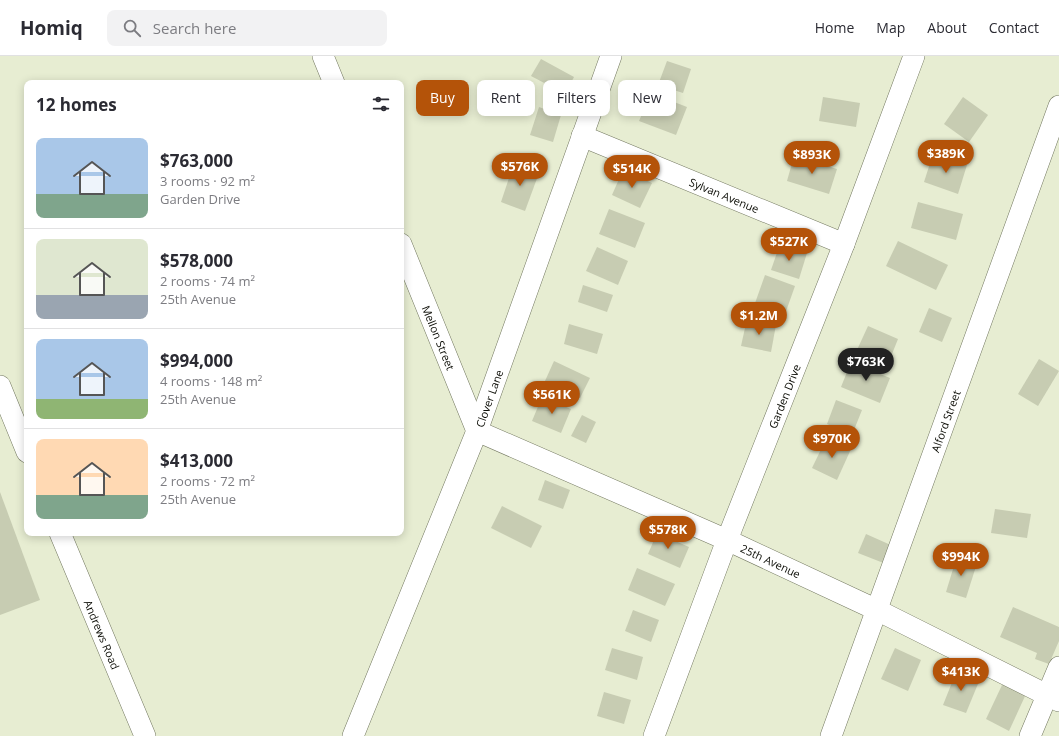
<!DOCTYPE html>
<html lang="en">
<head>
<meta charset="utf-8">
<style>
	body { margin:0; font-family:"Open Sans",sans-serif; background:#f2f2f3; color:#2b2b33; height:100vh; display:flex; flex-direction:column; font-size:15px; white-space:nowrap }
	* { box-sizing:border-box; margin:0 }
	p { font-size:13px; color:#7c7c81 }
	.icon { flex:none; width:22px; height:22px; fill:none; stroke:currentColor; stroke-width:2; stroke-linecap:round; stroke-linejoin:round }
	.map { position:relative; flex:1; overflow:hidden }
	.side { position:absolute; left:24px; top:24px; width:380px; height:456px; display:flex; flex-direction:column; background:#fff; border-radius:8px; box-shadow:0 2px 10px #0003 }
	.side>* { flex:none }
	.hud { position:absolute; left:416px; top:24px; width:380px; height:36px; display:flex; gap:8px }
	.price { position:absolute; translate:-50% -34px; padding:0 9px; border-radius:14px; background:#b45309; color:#fff; font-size:13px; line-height:26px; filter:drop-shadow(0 1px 2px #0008) }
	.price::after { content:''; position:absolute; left:50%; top:24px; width:12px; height:9px; margin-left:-6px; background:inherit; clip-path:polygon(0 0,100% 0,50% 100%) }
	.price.current { background:#222; color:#fff }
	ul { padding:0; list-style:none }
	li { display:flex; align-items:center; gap:12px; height:100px; padding:0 12px }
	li+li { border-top:1px solid #e1e1e2 }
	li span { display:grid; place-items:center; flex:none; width:112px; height:80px; border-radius:8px; color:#555 }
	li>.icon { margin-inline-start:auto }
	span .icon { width:48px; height:48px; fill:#fffc; stroke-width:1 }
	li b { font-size:17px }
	h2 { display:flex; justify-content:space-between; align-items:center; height:48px; padding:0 12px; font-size:17px }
	.pill { padding:0 14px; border-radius:8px; background:#fff; box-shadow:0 2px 10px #0003; font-size:14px; line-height:36px }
	.pill.current { background:#b45309; color:#fff }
	header { display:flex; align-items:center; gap:24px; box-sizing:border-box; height:56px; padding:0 20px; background:#fff; border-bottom:1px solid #e1e1e2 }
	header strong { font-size:19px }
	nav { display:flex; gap:22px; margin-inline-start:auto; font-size:14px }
	.search { width:280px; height:36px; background:#f2f2f3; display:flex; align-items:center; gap:10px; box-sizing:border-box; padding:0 14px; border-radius:8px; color:#7c7c81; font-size:15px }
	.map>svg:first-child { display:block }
</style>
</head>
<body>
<header>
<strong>Homiq</strong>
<div class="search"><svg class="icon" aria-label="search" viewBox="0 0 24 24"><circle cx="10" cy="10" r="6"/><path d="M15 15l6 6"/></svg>Search here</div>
<nav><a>Home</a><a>Map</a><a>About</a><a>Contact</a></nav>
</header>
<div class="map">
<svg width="1059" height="680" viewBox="0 0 1059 680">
	<rect width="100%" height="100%" fill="#e7edd2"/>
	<g fill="#c7ccb2">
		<path d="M541,3L574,21L565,38L531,20Z"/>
		<path d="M667,5L691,13L683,37L658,29Z"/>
		<path d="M651,37L687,51L676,79L639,65Z"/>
		<path d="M823,41L860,47L856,71L819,65Z"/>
		<path d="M963,41L988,59L969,86L944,68Z"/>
		<path d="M539,51L561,59L553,86L530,79Z"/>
		<path d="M933,98L967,109L958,138L924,126Z"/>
		<path d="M794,100L837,113L829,138L787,125Z"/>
		<path d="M514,107L539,117L525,155L501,146Z"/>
		<path d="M623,114L652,127L640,152L612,139Z"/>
		<path d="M918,146L963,158L956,184L911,172Z"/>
		<path d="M609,153L645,167L635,192L599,178Z"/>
		<path d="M898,185L948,209L936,234L886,210Z"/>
		<path d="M780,188L807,197L799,223L771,214Z"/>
		<path d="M597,191L628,205L618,229L586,215Z"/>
		<path d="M765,219L795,230L784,261L754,250Z"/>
		<path d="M583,229L613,239L607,256L578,246Z"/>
		<path d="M929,252L952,262L942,286L919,276Z"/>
		<path d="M747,263L776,269L771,296L741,290Z"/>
		<path d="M569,268L603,278L597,298L564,288Z"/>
		<path d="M868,270L898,283L888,308L857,294Z"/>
		<path d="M1039,303L1059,315L1038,350L1018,338Z"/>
		<path d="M554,305L590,322L580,342L545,325Z"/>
		<path d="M851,306L890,322L880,347L841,331Z"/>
		<path d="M542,341L571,353L561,377L532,365Z"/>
		<path d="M836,344L862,354L852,379L827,368Z"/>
		<path d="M582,359L596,366L586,387L571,380Z"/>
		<path d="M827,381L851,393L837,424L812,412Z"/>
		<path d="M545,424L570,434L563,453L538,444Z"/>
		<path d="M0,436L40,544L0,559Z"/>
		<path d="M502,450L542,470L531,492L491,472Z"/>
		<path d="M995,453L1031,458L1027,482L991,477Z"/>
		<path d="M657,477L689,491L680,512L648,498Z"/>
		<path d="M866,478L893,490L886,508L858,497Z"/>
		<path d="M957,500L977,507L966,542L946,536Z"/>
		<path d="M637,512L675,528L665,550L628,534Z"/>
		<path d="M1013,551L1059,571V585L1049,608L1035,603L1037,597L1000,581Z"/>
		<path d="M633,554L659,564L651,586L625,575Z"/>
		<path d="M612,592L643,601L637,624L605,614Z"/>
		<path d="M895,592L921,604L908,635L881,623Z"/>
		<path d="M957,614L980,623L966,657L943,649Z"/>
		<path d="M1003,627L1026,638L1009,675L986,663Z"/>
		<path d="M604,636L631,644L624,668L597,660Z"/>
	</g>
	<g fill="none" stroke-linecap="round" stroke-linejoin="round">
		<defs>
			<g id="street">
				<path d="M323,0L334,27"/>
				<path id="s1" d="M582,80L844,188"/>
				<path id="s2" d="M401,188L477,375L727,484L877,554L1059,645"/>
				<path d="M0,330L27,396"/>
				<path id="s3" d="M60,477L145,680"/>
				<path id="s4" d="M353,680L477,375L611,0"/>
				<path id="s5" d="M654,680L727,484L844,188L914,0"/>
				<path id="s6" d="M831,680L1059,50"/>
				<path d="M1030,680L1059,611"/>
			</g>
		</defs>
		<use href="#street" stroke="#737860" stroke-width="22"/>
		<use href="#street" stroke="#fff" stroke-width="21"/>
	</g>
	<g text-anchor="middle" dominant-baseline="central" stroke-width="3" stroke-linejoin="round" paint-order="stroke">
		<g font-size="11" fill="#0b0c05" stroke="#fff">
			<text stroke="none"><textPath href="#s1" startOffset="154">Sylvan Avenue</textPath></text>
			<text stroke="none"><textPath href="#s2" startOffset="101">Mellon Street</textPath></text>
			<text stroke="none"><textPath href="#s5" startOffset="364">Garden Drive</textPath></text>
			<text stroke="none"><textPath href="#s4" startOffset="364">Clover Lane</textPath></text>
			<text stroke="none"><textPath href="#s6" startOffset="335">Alford Street</textPath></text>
			<text stroke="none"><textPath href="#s2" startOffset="523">25th Avenue</textPath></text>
			<text stroke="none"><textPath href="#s3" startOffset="110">Andrews Road</textPath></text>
		</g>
	</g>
</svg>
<b class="price" style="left:946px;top:118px">$389K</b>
<b class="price" style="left:812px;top:119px">$893K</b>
<b class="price" style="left:520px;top:131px">$576K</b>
<b class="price" style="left:632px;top:133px">$514K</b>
<b class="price" style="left:789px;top:206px">$527K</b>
<b class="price" style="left:759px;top:280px">$1.2M</b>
<b class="price current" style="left:866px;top:326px">$763K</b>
<b class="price" style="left:552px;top:359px">$561K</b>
<b class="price" style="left:832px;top:403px">$970K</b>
<b class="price" style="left:668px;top:494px">$578K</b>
<b class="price" style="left:961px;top:521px">$994K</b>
<b class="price" style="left:961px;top:636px">$413K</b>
<div class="hud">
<a class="pill current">Buy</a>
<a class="pill">Rent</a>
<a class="pill">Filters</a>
<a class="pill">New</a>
</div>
<section class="side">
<h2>12 homes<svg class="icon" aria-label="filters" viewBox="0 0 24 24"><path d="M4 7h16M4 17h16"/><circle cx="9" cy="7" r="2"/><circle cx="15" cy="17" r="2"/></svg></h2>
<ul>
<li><span style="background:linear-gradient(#a9c7e8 70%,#7fa58c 0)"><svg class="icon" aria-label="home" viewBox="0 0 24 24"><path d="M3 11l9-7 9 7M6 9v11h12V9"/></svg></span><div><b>$763,000</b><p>3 rooms · 92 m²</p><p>Garden Drive</p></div></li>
<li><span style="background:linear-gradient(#dfe7d0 70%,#9aa5b1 0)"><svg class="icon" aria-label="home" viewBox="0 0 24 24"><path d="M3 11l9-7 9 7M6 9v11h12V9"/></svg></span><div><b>$578,000</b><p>2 rooms · 74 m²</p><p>25th Avenue</p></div></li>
<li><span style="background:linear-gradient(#a9c7e8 75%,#8fb573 0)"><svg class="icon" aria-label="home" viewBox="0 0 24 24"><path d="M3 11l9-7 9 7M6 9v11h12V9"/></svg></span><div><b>$994,000</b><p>4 rooms · 148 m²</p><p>25th Avenue</p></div></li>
<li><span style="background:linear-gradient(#ffd9b3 70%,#7fa58c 0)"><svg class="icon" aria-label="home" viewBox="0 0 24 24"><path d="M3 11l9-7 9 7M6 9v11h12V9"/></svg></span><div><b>$413,000</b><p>2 rooms · 72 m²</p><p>25th Avenue</p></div></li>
</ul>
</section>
</div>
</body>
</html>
